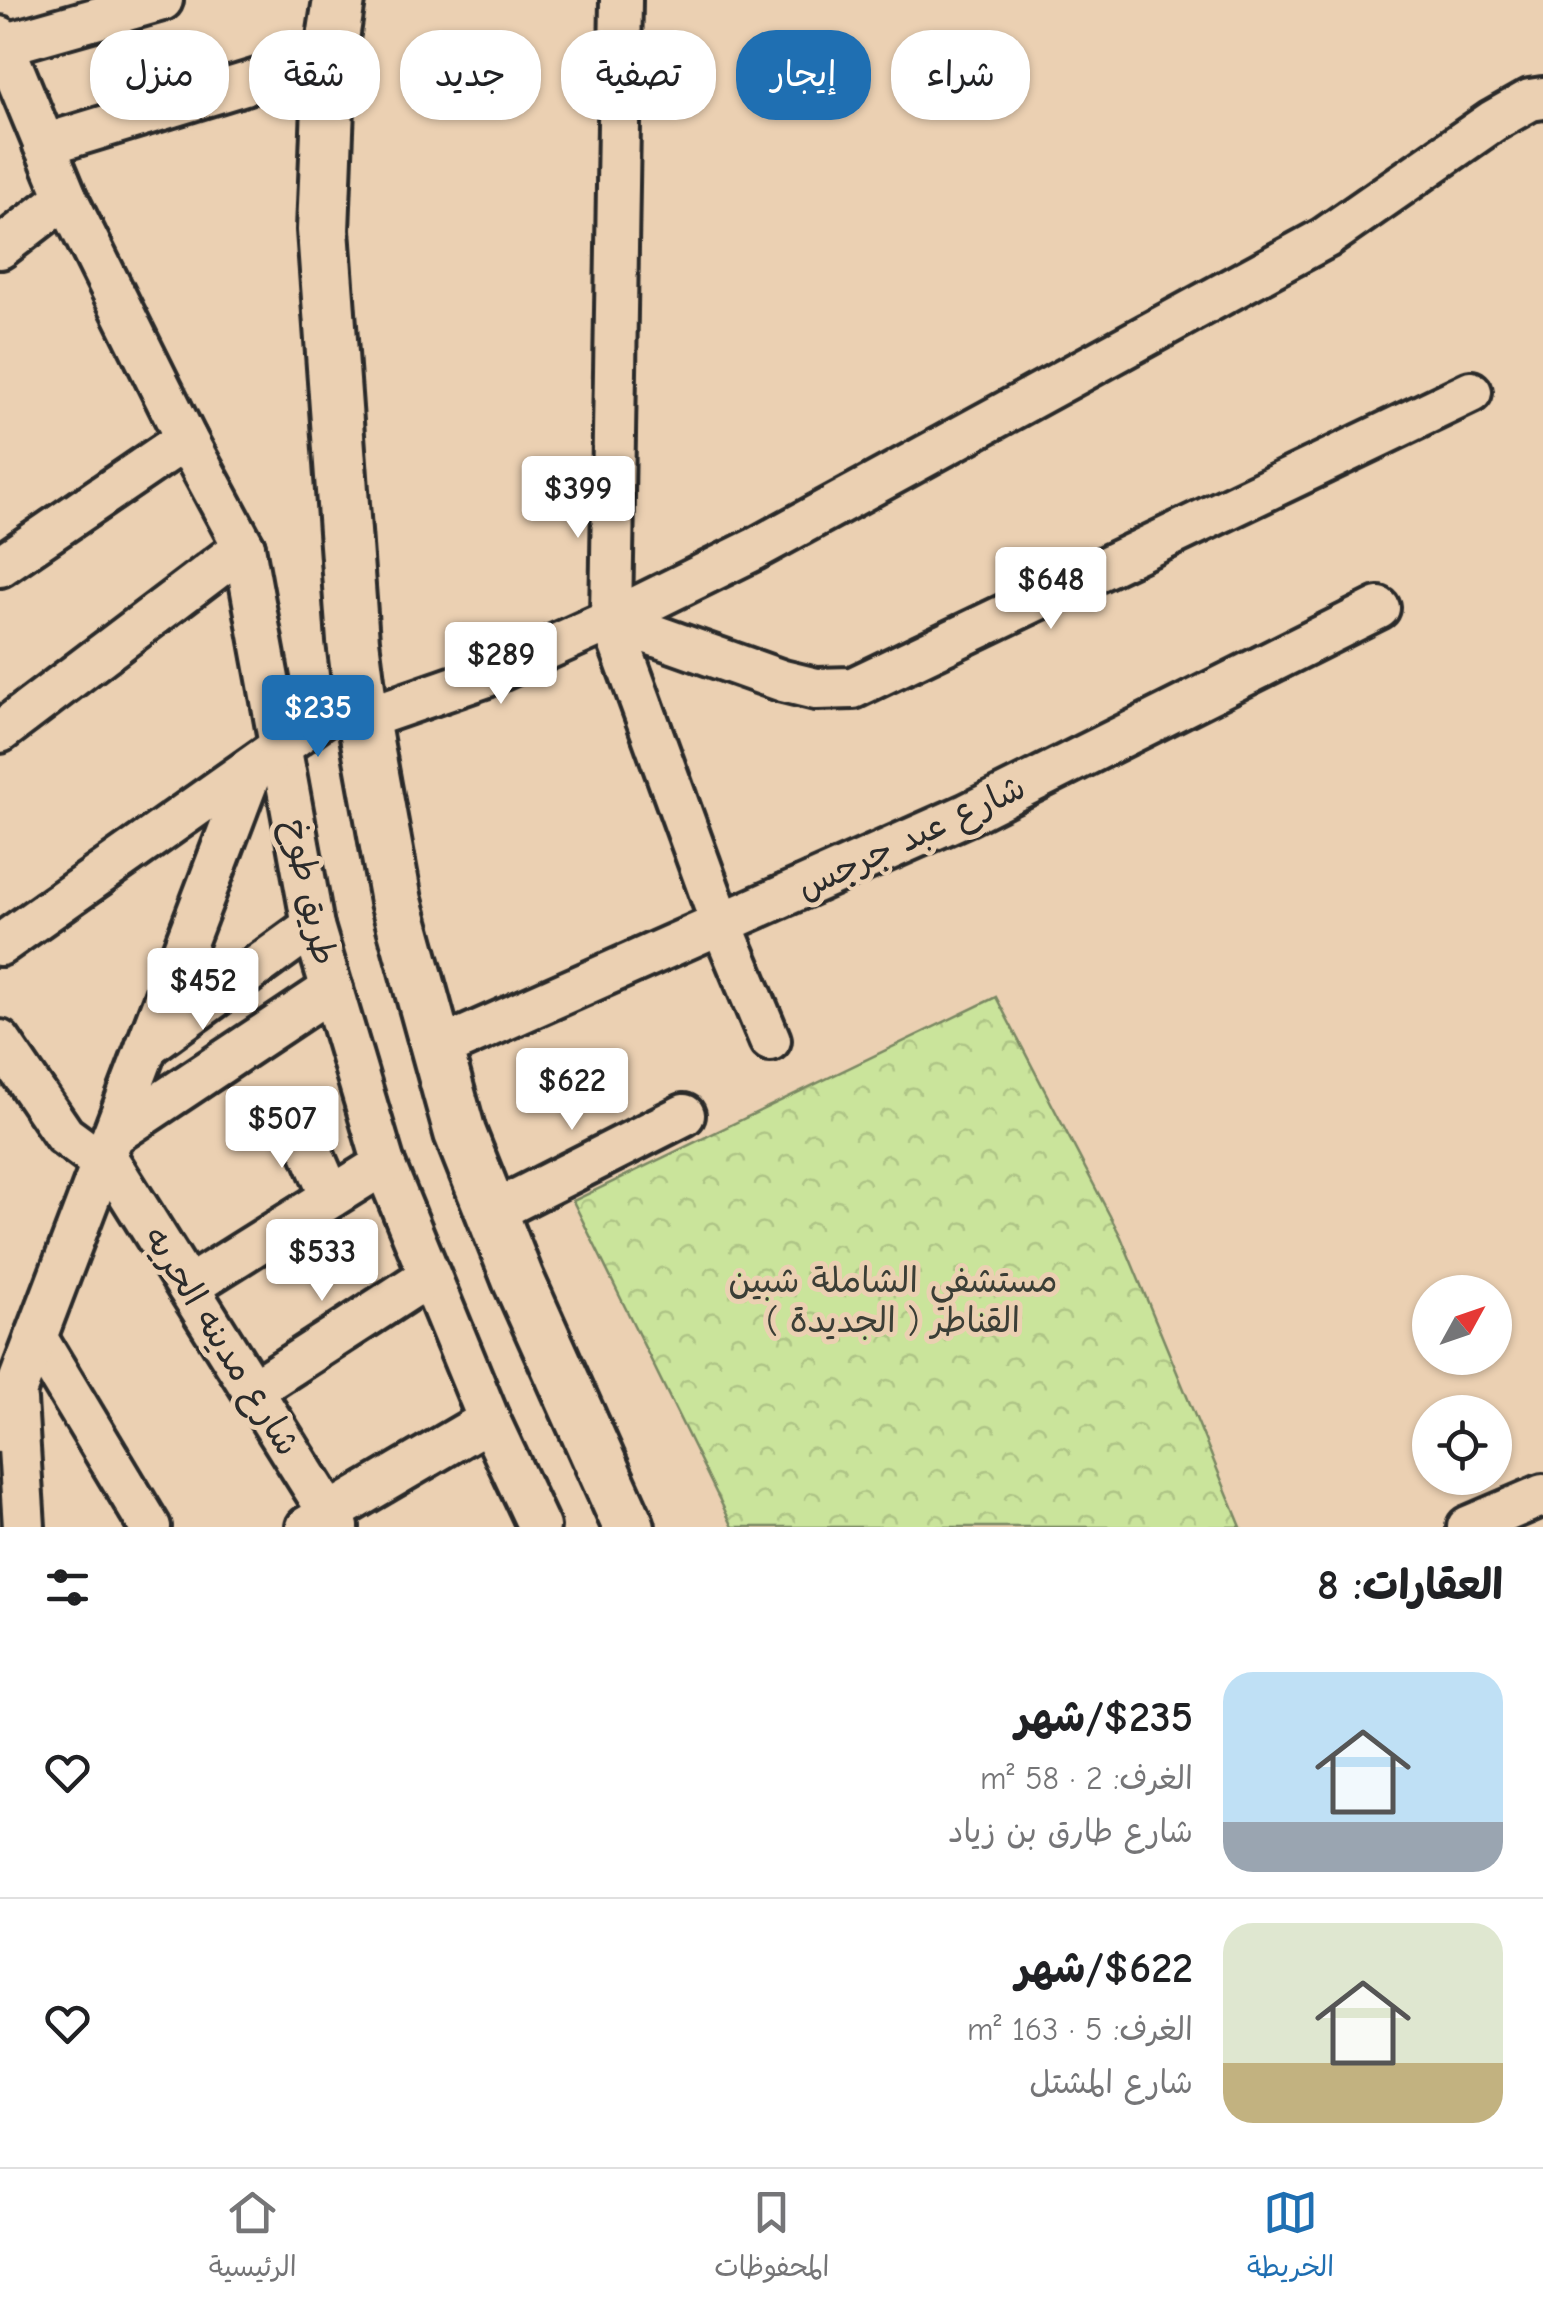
<!DOCTYPE html>
<html lang="ar">
<head>
<meta charset="utf-8">
<style>
	body { margin:0; font-family:"Comic Neue","Playpen Sans Arabic",sans-serif; background:#f6f6f6; color:#202124; direction:rtl; height:100vh; display:flex; flex-direction:column; font-size:38px; white-space:nowrap }
	* { box-sizing:border-box; margin:0 }
	p { font-size:32px; color:#757577 }
	.icon { flex:none; width:55px; height:55px; fill:none; stroke:currentColor; stroke-width:2; stroke-linecap:round; stroke-linejoin:round }
	.map { position:relative; height:1527px; overflow:hidden; direction:ltr }
	.details { display:flex; flex-direction:column; background:#fff; flex:1 }
	.details>* { flex:none }
	.guide { position:absolute; left:30px; top:30px; width:1000px; height:90px; direction:rtl; display:flex; gap:20px }
	.needle { width:65px; rotate:50deg }
	.buttons { position:absolute; left:1412px; top:1275px; display:grid; gap:20px }
	.buttons a { display:grid; place-items:center; width:100px; height:100px; border-radius:50%; background:#fff; box-shadow:0 2px 8px #0004; font-size:50px }
	.price { position:absolute; translate:-50% -85px; padding:0 22px; border-radius:10px; background:#fff; color:#222; font-size:32px; line-height:65px; filter:drop-shadow(0 2px 5px #0008) }
	.price::after { content:''; position:absolute; left:50%; top:60px; width:30px; height:22px; margin-left:-15px; background:inherit; clip-path:polygon(0 0,100% 0,50% 100%) }
	.price.active { background:#1f6fb2; color:#fff }
	ul { padding:0; list-style:none }
	li { display:flex; align-items:center; gap:30px; height:250px; padding:0 40px }
	li+li { border-top:2px solid #e0e0e0 }
	li span { display:grid; place-items:center; flex:none; width:280px; height:200px; border-radius:30px; color:#555 }
	li>.icon { margin-inline-start:auto }
	span .icon { width:120px; height:120px; fill:#fffc; stroke-width:1 }
	li b { font-size:42px }
	h2 { display:flex; justify-content:space-between; align-items:center; height:120px; padding:0 40px; font-size:42px }
	.pill { padding:0 35px; border-radius:40px; background:#fff; box-shadow:0 2px 8px #0004; font-size:35px; line-height:90px }
	.pill.active { background:#1f6fb2; color:#fff }
	.menu { display:flex; justify-content:space-around; align-items:center; height:140px; border-top:2px solid #e0e0e0; background:#fff; font-size:28px; color:#757577 }
	.menu a { display:grid; justify-items:center; gap:5px }
	.menu .active { color:#1f6fb2 }
	.map>svg:first-child { display:block }
</style>
</head>
<body>
<div class="map">
<svg width="1543" height="1527" viewBox="0 0 1543 1527">
	<defs>
		<pattern id="forest-crowns" width="20" height="18" patternUnits="userSpaceOnUse" patternTransform="scale(2.5)"><rect width="20" height="18" fill="#cae49b"/><path d="M2 6a3 3 0 1 1 6 0M12 15a3 3 0 1 1 6 0" fill="none" stroke="#aec486"/></pattern>
	</defs>
	<rect width="100%" height="100%" fill="#ebd0b2"/>
	<filter id="ink" filterUnits="userSpaceOnUse"><feTurbulence type="fractalNoise" baseFrequency=".01" numOctaves="2"/><feDisplacementMap in="SourceGraphic" scale="20" xChannelSelector="R" yChannelSelector="G"/><feConvolveMatrix kernelMatrix="1 2 1 2 8 2 1 2 1" color-interpolation-filters="sRGB"/></filter>
	<g filter="url(#ink)">
		<path fill="url(#forest-crowns)" stroke="#7a8863" stroke-width="2.5" d="M996,997L1121,1237L1241,1527H733L573,1201Z"/>
		<g fill="none" stroke-linecap="round" stroke-linejoin="round">
			<defs>
				<g id="minor">
					<path d="M621,0L611,620L721,923L770,1040"/>
					<path d="M0,37L66,197L186,439L244,547L313,926L384,1164L489,1420L539,1527"/>
					<path d="M3,45L162,0"/>
					<path d="M44,145L330,58"/>
					<path d="M0,248L66,197"/>
					<path d="M0,566L186,439"/>
					<path d="M611,620L783,681L816,689L853,688L1471,392"/>
					<path d="M363,719L487,676L611,620L755,549L1325,238L1493,121L1530,100L1543,98"/>
					<path d="M0,732L244,547"/>
					<path d="M0,945L359,691"/>
					<path d="M0,1041L64,1135L102,1163"/>
					<path d="M147,1046L313,926"/>
					<path d="M436,1050L968,814L1379,608"/>
					<path d="M297,1118L331,1197"/>
					<path d="M113,1135L332,989"/>
					<path d="M105,1155L338,1527"/>
					<path d="M491,1213L684,1115"/>
					<path d="M188,1287L384,1164"/>
					<path d="M36,1337L150,1527"/>
					<path d="M253,1390L429,1276"/>
					<path d="M16,1400L24,1527"/>
					<path d="M0,1432L253,767"/>
					<path d="M307,1527L489,1420"/>
					<path d="M1468,1527L1543,1495"/>
				</g>
				<path id="major" d="M339,0L330,58L323,230L353,641L363,719L396,901L460,1133L518,1279L629,1527"/>
			</defs>
			<use href="#minor" stroke="#2b2b2b" stroke-width="48"/>
			<use href="#major" stroke="#2b2b2b" stroke-width="58"/>
			<use href="#minor" stroke="#ebd0b2" stroke-width="40"/>
			<use href="#major" stroke="#ebd0b2" stroke-width="50"/>
		</g>
	</g>
	<g text-anchor="middle" dominant-baseline="central" stroke-width="10" stroke-linejoin="round" paint-order="stroke">
		<g font-size="35" fill="#2b2b2b" stroke="#ebd0b2">
			<text transform="translate(911 837) rotate(-25)">شارع عبد جرجس</text>
			<text transform="translate(310 892) rotate(78)">طريق طوخ</text>
			<text transform="translate(222 1341) rotate(58)">شارع مدينه الحريه</text>
		</g>
		<g font-size="35" fill="#3b3e36" stroke="#ebd0b2">
			<text x="893" y="1280">مستشفي الشاملة شبين<tspan x="893" dy="40">القناطر ( الجديدة )</tspan></text>
		</g>
	</g>
</svg>
<div class="buttons">
<a><svg class="needle" viewBox="-14 -14 28 28"><path d="M0-13l5 13h-10z" fill="#e53935"/><path d="M0 13l5-13h-10z" fill="#757577"/></svg></a>
<a><svg class="icon" aria-label="locate" viewBox="0 0 24 24"><circle cx="12" cy="12" r="6"/><path d="M12 2v4M12 18v4M2 12h4M18 12h4"/></svg></a>
</div>
<b class="price" style="left:578px;top:541px">$399</b>
<b class="price" style="left:1051px;top:632px">$648</b>
<b class="price" style="left:501px;top:707px">$289</b>
<b class="price active" style="left:318px;top:760px">$235</b>
<b class="price" style="left:203px;top:1033px">$452</b>
<b class="price" style="left:572px;top:1133px">$622</b>
<b class="price" style="left:282px;top:1171px">$507</b>
<b class="price" style="left:322px;top:1304px">$533</b>
<div class="guide">
<a class="pill">شراء</a>
<a class="pill active">إيجار</a>
<a class="pill">تصفية</a>
<a class="pill">جديد</a>
<a class="pill">شقة</a>
<a class="pill">منزل</a>
</div>
</div>
<section class="details">
<h2>العقارات: 8<svg class="icon" aria-label="filters" viewBox="0 0 24 24"><path d="M4 7h16M4 17h16"/><circle cx="9" cy="7" r="2"/><circle cx="15" cy="17" r="2"/></svg></h2>
<ul>
<li><span style="background:linear-gradient(#bfe0f5 75%,#9aa5b1 0)"><svg class="icon" aria-label="home" viewBox="0 0 24 24"><path d="M3 11l9-7 9 7M6 9v11h12V9"/></svg></span><div><b>$235/شهر</b><p>الغرف: 2 · 58 m²</p><p>شارع طارق بن زياد</p></div><svg class="icon" aria-label="heart" viewBox="0 0 24 24"><path d="M12 20l-8-8c-3-5 5-10 8-4 3-6 11-1 8 4z"/></svg></li>
<li><span style="background:linear-gradient(#dfe7d0 70%,#c2b280 0)"><svg class="icon" aria-label="home" viewBox="0 0 24 24"><path d="M3 11l9-7 9 7M6 9v11h12V9"/></svg></span><div><b>$622/شهر</b><p>الغرف: 5 · 163 m²</p><p>شارع المشتل</p></div><svg class="icon" aria-label="heart" viewBox="0 0 24 24"><path d="M12 20l-8-8c-3-5 5-10 8-4 3-6 11-1 8 4z"/></svg></li>
</ul>
</section>
<nav class="menu">
<a class="active"><svg class="icon" aria-label="map" viewBox="0 0 24 24"><path d="M3 6l6-2 6 2 6-2v14l-6 2-6-2-6 2zM9 4v14M15 6v14"/></svg>الخريطة</a>
<a><svg class="icon" aria-label="saved" viewBox="0 0 24 24"><path d="M7 4h10v16l-5-4-5 4z"/></svg>المحفوظات</a>
<a><svg class="icon" aria-label="home" viewBox="0 0 24 24"><path d="M3 11l9-7 9 7M6 9v11h12V9"/></svg>الرئيسية</a>
</nav>
</body>
</html>
